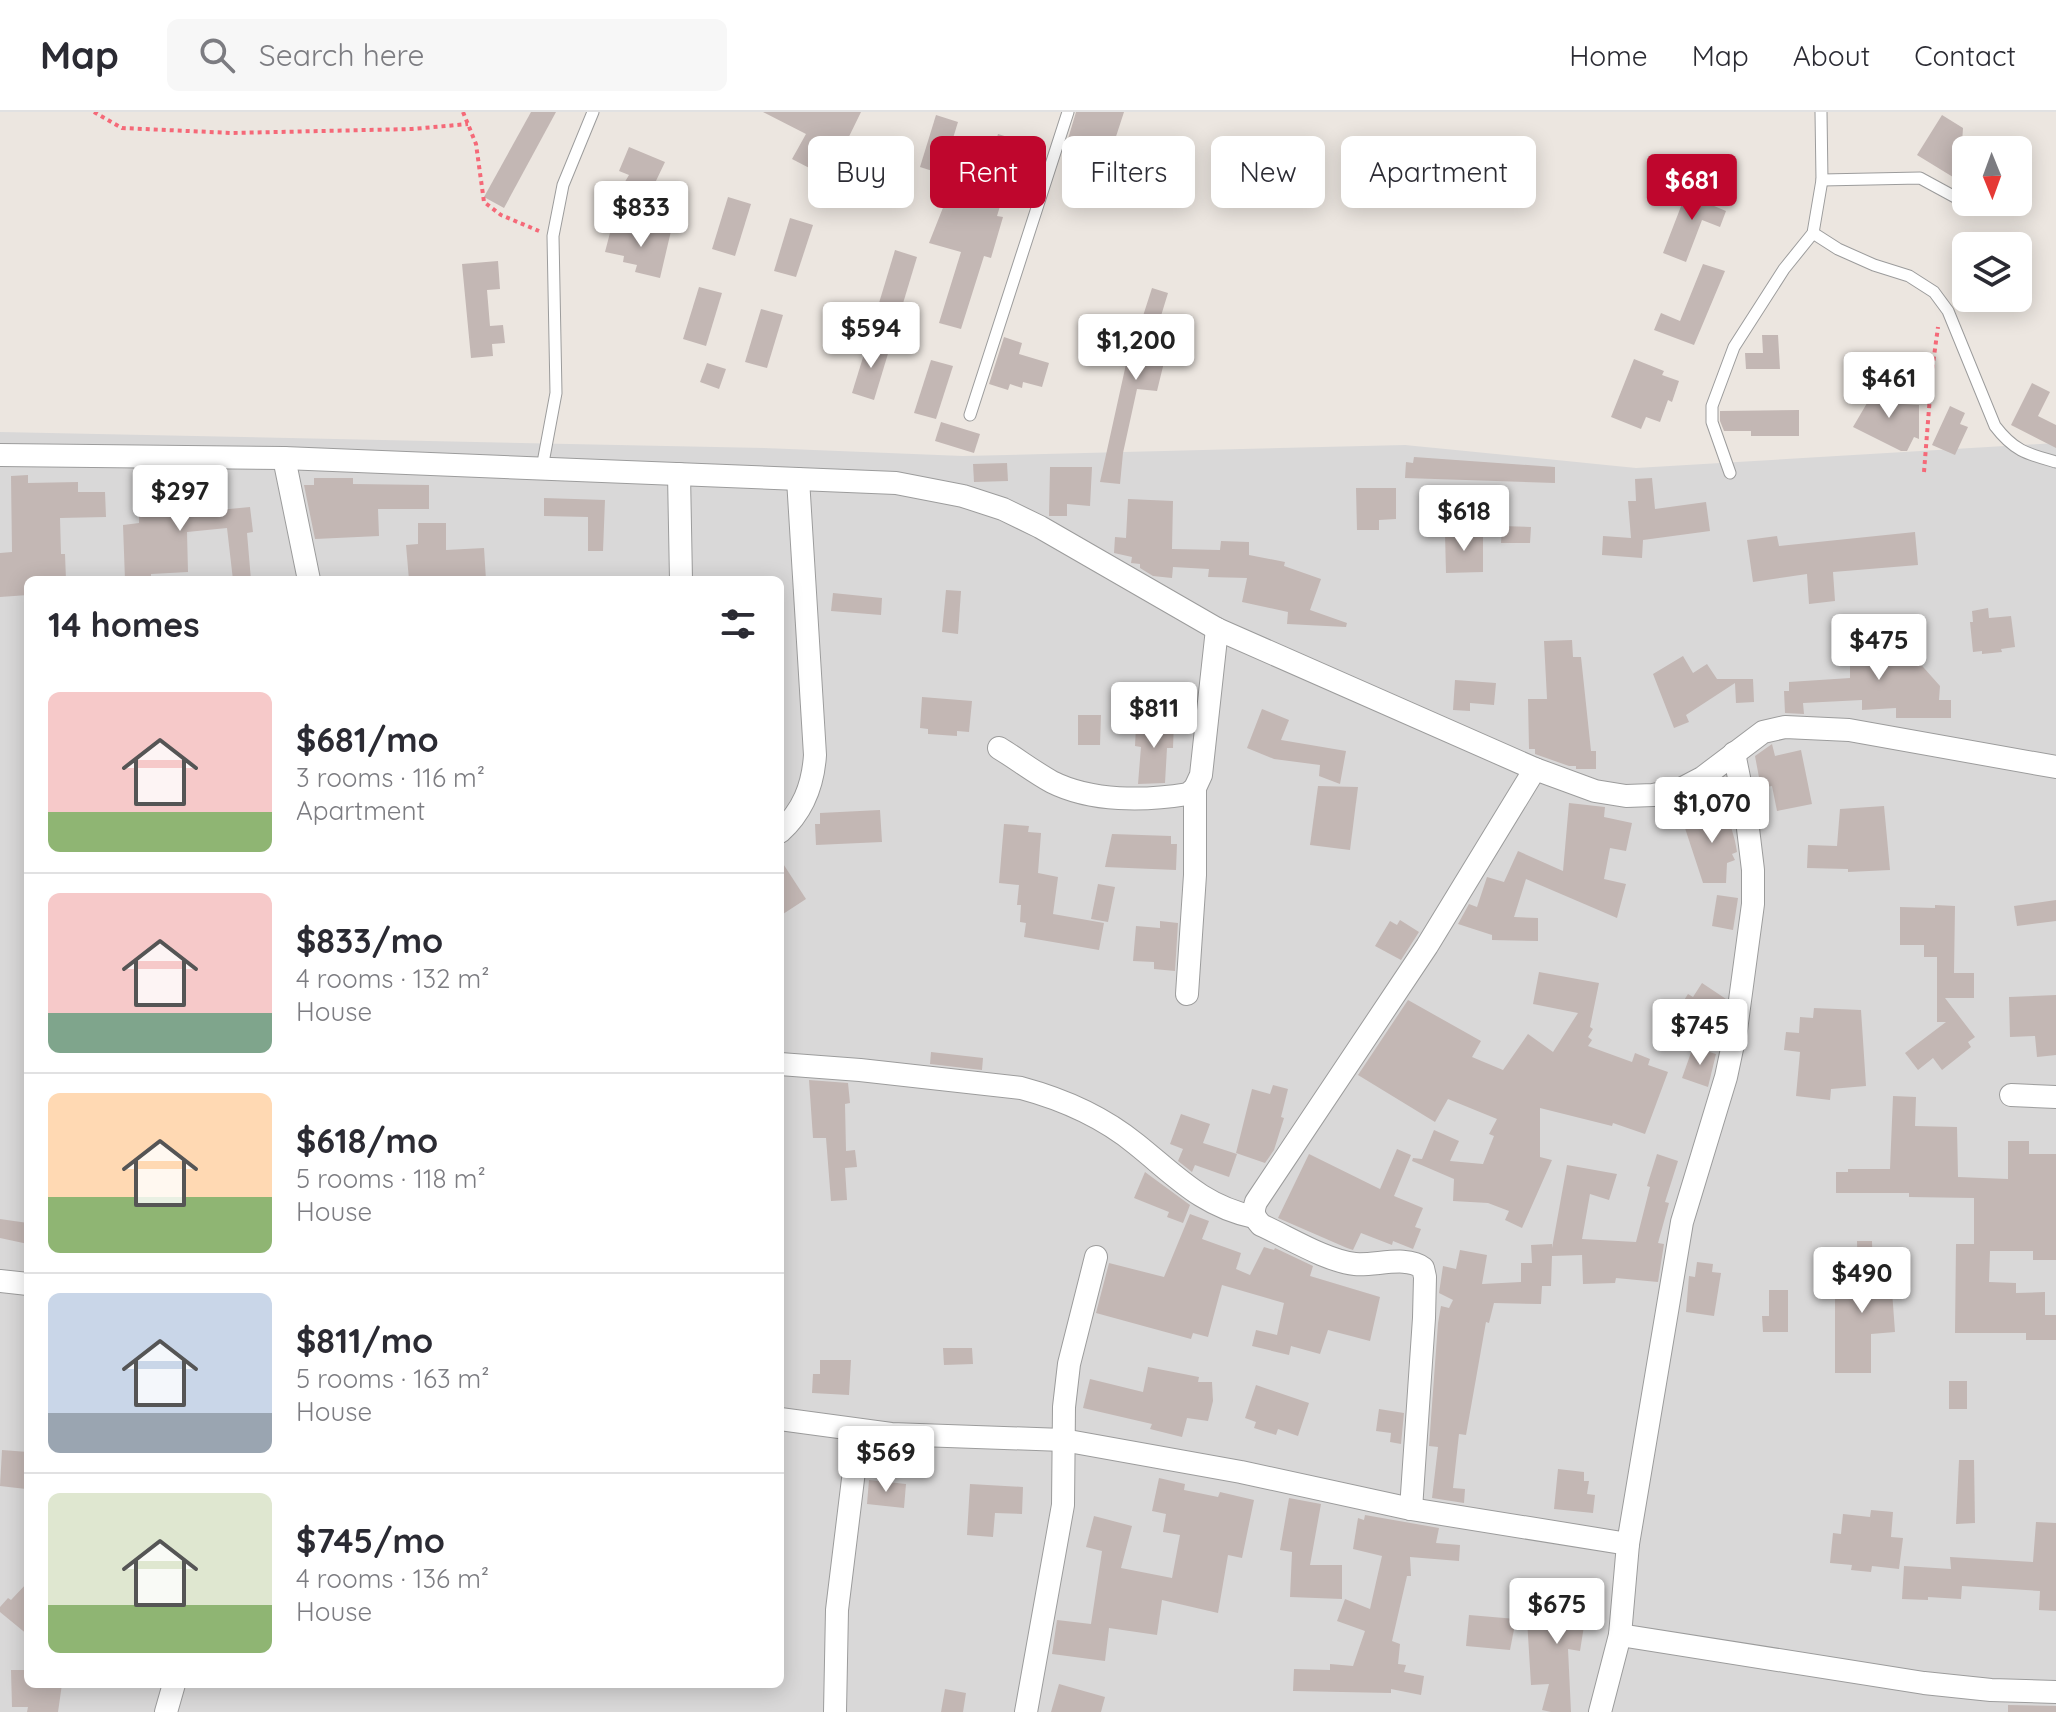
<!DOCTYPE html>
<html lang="en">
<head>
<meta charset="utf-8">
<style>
	body { margin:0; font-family:Quicksand,sans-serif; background:#f7f7f7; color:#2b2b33; height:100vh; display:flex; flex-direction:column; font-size:30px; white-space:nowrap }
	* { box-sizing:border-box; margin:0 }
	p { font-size:26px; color:#7c7c81 }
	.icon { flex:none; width:44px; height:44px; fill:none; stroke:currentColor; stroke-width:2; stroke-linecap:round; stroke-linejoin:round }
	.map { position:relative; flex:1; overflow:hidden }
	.sheet { position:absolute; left:24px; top:464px; width:760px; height:1112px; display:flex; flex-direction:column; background:#fff; border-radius:12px; box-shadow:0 4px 20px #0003 }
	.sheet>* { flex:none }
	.top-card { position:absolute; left:808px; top:24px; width:760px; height:72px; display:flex; gap:16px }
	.needle { width:52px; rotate:179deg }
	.fabs { position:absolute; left:1952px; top:24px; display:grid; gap:16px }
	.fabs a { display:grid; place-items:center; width:80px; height:80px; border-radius:12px; background:#fff; box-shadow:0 4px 20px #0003; font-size:40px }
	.price { position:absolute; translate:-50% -68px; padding:0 18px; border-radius:8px; background:#fff; color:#222; font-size:26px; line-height:52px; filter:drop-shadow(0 2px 4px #0008) }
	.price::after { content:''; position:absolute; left:50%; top:48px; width:24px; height:18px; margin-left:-12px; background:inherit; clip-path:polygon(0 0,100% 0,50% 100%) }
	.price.selected { background:#bf062d; color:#fff }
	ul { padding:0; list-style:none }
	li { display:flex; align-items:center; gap:24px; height:200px; padding:0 24px }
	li+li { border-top:2px solid #e1e1e2 }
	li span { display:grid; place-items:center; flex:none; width:224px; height:160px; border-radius:12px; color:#555 }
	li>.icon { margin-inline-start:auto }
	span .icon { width:96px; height:96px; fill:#fffc; stroke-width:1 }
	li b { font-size:34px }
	h2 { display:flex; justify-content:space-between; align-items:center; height:96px; padding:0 24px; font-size:34px }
	.pill { padding:0 28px; border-radius:12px; background:#fff; box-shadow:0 4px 20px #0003; font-size:28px; line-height:72px }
	.pill.selected { background:#bf062d; color:#fff }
	header { display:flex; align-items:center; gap:48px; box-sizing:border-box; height:112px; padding:0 40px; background:#fff; border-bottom:2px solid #e1e1e2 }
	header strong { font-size:38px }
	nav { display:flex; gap:44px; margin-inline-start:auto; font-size:28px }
	.search { width:560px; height:72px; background:#f7f7f7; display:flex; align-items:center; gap:20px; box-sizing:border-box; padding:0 28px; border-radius:12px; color:#7c7c81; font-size:30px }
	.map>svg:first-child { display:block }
</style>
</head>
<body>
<header>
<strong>Map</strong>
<div class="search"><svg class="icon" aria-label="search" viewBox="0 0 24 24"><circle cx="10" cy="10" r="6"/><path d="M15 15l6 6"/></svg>Search here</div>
<nav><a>Home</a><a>Map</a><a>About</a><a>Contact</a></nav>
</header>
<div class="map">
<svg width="2056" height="1600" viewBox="0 0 2056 1600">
	<rect width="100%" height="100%" fill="#ece6e0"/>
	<path fill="#d9d8d8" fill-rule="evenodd" d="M0,320L764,336L963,344L1405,333L1636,356L2056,331V1600H0ZM28,468H780V1572H28Z"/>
	<g fill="#c3b7b4">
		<path d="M531,0H556L504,96L484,85Z"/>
		<path d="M763,0H861L839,45L854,51L844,74L792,47L806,22Z"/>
		<path d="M1076,0H1124L1108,49L1095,45L1093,52L1083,49L1081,53L1062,47Z"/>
		<path d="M936,3L958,10L942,62L920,55Z"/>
		<path d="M1942,3L1963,16L1961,46L1966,49V73L1917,43Z"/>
		<path d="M998,22L1020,29L997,104L1003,105L991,146L984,144L961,217L939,211L961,140L929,131L948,83L976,93Z"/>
		<path d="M629,35L665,50L645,92L620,78L629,63L619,59Z"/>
		<path d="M1690,71L1712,80L1707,91L1726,99L1720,115L1702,108L1686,150L1663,141Z"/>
		<path d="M728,85L751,92L735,144L712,137Z"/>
		<path d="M790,106L813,113L796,165L774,159Z"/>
		<path d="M646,113L671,119L660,166L635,160L637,153L623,150L624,144L605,140L611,117L643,124Z"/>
		<path d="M895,138L917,145L901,198L879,191Z"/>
		<path d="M498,149L500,177L487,178L490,214L503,213L505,231L492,232L493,244L471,246L462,152Z"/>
		<path d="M1703,152L1725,159L1694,233L1654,218L1661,201L1680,209Z"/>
		<path d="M699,175L722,181L706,234L683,227Z"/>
		<path d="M1152,176L1168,181L1153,230L1168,234L1157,279L1137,277L1123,341L1120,372L1100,370L1130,234L1133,235Z"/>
		<path d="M761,197L783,203L767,256L745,250Z"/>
		<path d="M1762,223H1778L1780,257H1746L1745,241H1763Z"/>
		<path d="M1004,225L1022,231L1019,242L1049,251L1042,275L1023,270L1022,276L1010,272L1008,278L989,272Z"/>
		<path d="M868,229L890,235L874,288L852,281Z"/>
		<path d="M1634,247L1664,259L1662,263L1679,269L1672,290L1668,288L1660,310L1646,305L1641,317L1611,305Z"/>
		<path d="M931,248L953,254L936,307L914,301Z"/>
		<path d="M707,251L726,257L719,277L700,270Z"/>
		<path d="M2032,271L2050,280L2038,304L2056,313V336L2011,313Z"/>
		<path d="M1870,272L1892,283L1888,291L1919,293V327L1914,325L1907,339H1901L1853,315L1870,286Z"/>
		<path d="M1950,294L1965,301L1960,312L1968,315L1955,343L1932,333Z"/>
		<path d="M1799,298V324H1751V319H1724L1720,309V299Z"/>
		<path d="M941,310L980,322L974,341L935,329Z"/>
		<path d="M1414,345L1555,355V371L1405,366L1406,350L1413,351Z"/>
		<path d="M1007,351L1008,369L974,370L973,352Z"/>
		<path d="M1050,355H1092L1090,394L1067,392V404H1049Z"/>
		<path d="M28,363V371L78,370V380H105L106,405L60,406L61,442H65L66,468H28V483L0,485V441L12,440L11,364Z"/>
		<path d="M197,366L198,400L250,395L253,420L247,421L251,468H233L227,416L187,420L188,460L151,462V468H125L123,413L139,411V378L178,377V367Z"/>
		<path d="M314,366H353V372L429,373V397H378L379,424L315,427L304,373H314Z"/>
		<path d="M1652,366L1655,397L1706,390L1710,419L1643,428L1642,446L1602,443L1603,424L1631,426L1628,389H1636L1635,367Z"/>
		<path d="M1356,376H1396V407L1379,408V418H1357Z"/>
		<path d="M544,386L605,388L603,439H588V405L544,404Z"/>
		<path d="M1128,387L1173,389L1172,437L1220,438L1221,429L1249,430V443L1285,450L1284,454L1321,467L1310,498L1347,511L1346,515L1287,512L1288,500L1242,490L1247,466L1208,465L1209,457L1173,455L1172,466L1153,464L1140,456V452L1131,451L1132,445L1114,441L1115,425L1126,426Z"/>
		<path d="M418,411H446V438L484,436L486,468H409L406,433L418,432Z"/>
		<path d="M1502,414L1531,415L1530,431H1501Z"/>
		<path d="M1915,420L1918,453L1833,460L1835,489L1809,492L1807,462L1753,470L1747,428L1777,424L1779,434Z"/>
		<path d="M1445,422H1483V460L1446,461Z"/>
		<path d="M946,478L961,479L958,522L942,520Z"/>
		<path d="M833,481L882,486L881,503L831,499Z"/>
		<path d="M1988,496L1989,506L2011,504L2015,535L2001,537L2002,540L1982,542V539L1973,540L1970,510H1973L1972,499Z"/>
		<path d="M1917,508L1916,547L1940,574L1939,588H1951V606H1896V596L1862,598V588L1803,591L1804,602L1785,601L1784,579H1789V570L1850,566V551L1859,550L1860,528H1894Z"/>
		<path d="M1572,528L1573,545H1581L1591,639H1596V657H1576V654H1569L1535,642V637H1529L1528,587H1547L1544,529Z"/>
		<path d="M1683,544L1693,561L1707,552L1717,567H1753L1754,590L1736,591L1735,571L1686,603L1689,610L1674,616L1653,562Z"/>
		<path d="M1455,568L1496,571L1494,593L1470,591V599L1453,598Z"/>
		<path d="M922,585L972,589L969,620L957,619V624L928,622V617L920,616Z"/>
		<path d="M1262,597L1289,608L1281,628L1346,639L1340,672L1319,664L1320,653L1274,647L1247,636Z"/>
		<path d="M1078,603H1101L1100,633H1078Z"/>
		<path d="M1155,606L1174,607L1173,636H1167L1165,671L1138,672L1141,635L1135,634L1136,614L1155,615Z"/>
		<path d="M1772,632L1775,644L1801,638L1812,692L1777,699L1772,674L1761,676L1755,644Z"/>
		<path d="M1318,674L1358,675L1350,738L1310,733Z"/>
		<path d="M1569,691L1605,695L1604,705L1632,711L1626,739L1610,736L1604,767L1626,772L1617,806L1526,767L1514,805L1538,806V829L1492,828V823L1458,812L1469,792L1477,795L1487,765L1504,770L1518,739L1563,759Z"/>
		<path d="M1884,694L1890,758L1848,760V757L1807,756L1808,733L1837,734L1840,697Z"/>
		<path d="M1726,697L1735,729L1737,740L1732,742L1735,748L1727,751L1726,771H1703L1683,710Z"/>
		<path d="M880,698L882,730L816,733L815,712H820V701Z"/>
		<path d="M1004,712L1029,714L1028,720L1041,721L1038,761L1058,765L1053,802L1104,811L1099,838L1024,825L1026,811L1020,810L1021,793H1017L1019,773L999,771Z"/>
		<path d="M1112,722L1171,724V732H1177L1176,758L1105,755Z"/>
		<path d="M780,747L806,787L780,804Z"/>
		<path d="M1098,772L1115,775L1108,810L1091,807Z"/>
		<path d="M1717,783L1738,786L1733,818L1712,814Z"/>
		<path d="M2056,788V809L2017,814L2014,794Z"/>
		<path d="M1935,793L1955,794L1954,861H1974V886H1945L1975,925L1968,930L1971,935L1942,958L1933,946L1918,958L1905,941L1946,910H1937V845H1924V833H1900V795L1935,796Z"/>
		<path d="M1400,808L1419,820L1401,848L1375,834L1390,809L1397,813Z"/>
		<path d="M1160,809L1178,811L1175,859L1154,857V850L1133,849L1136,814L1160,816Z"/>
		<path d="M1539,860L1599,871L1590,915L1593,917L1588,925L1592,928L1588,934L1632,950L1635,941L1650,947L1648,953L1668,960L1645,1022L1613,1011L1612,1014L1540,996V1045L1552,1048L1522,1116L1505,1108L1509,1099L1488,1091L1453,1089L1454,1067L1412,1049L1413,1046L1422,1047L1434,1018L1459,1029L1450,1049L1483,1052L1494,1024L1489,1022L1497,1007L1448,987L1435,1010L1358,963L1408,888L1481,929L1472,945L1503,958L1528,922L1553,940L1578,901L1533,892Z"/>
		<path d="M1702,871L1726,887L1704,926L1687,915L1693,906L1679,896L1688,882L1693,885Z"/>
		<path d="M2056,883V943L2037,945L2035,924L2010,925L2009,885Z"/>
		<path d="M1814,896L1861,898L1866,974L1831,977L1830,988L1796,984L1800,940L1784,938L1786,920L1799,921L1800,905L1813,906Z"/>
		<path d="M1693,935L1716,942L1708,975L1682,966Z"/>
		<path d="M931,940L983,946L982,958L930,952Z"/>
		<path d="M809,968L848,971L850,991L845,992L846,1039L855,1038L857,1055L845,1056L847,1088L831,1089L826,1026H813Z"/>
		<path d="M1273,973L1288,977L1281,1005L1284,1006L1274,1038L1265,1051L1236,1041L1252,977L1270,982Z"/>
		<path d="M1893,984L1916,985L1915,1014L1957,1015L1958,1065L2008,1067V1029H2029V1042H2056V1148H2033V1139H1990L1989,1170L2016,1171V1181L2045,1180V1203H2056V1228H2026V1221H1955L1956,1132H1974V1086L1909,1085V1081H1836V1060H1848V1057H1890Z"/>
		<path d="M1181,1002L1210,1012L1203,1031L1237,1042L1229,1065L1195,1053L1192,1060L1178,1049L1183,1037L1170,1032Z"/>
		<path d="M1397,1037L1411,1043L1394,1084L1423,1096L1415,1115L1421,1117L1413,1137L1393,1129L1392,1133L1361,1121L1353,1138L1347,1136L1278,1106L1309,1042L1380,1077Z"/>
		<path d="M1657,1042L1678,1049L1665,1090L1669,1091L1658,1131L1664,1132L1658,1170L1616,1166L1615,1171L1583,1172L1582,1143L1552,1144L1551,1174H1542L1541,1192L1494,1191L1489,1211L1486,1210L1466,1323L1459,1322L1453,1376L1465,1377L1464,1391L1432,1386L1438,1335L1429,1334L1438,1211L1441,1194L1449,1196L1453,1188L1439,1181L1443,1154L1456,1157L1460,1138L1487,1143L1482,1172L1521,1170V1151H1532L1531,1133L1552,1132V1136L1567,1053L1617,1062L1609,1088L1590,1082L1582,1127L1636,1130L1650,1075L1647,1074Z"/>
		<path d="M1145,1060L1190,1093L1183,1111L1167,1105L1169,1100L1134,1086Z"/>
		<path d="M1190,1102L1209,1109L1202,1127L1241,1141L1236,1157L1250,1163L1264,1135L1274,1138L1275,1136L1313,1154L1310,1164L1380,1185L1370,1229L1328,1218L1320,1242L1291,1234L1289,1243L1252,1234L1256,1218L1277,1223L1284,1191L1222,1173L1208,1225L1193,1221L1191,1227L1096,1201L1109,1151L1164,1165Z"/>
		<path d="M0,1107L28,1111V1132L0,1126Z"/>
		<path d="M1857,1129H1872L1873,1166L1891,1165L1895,1220L1871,1222V1261H1835V1175H1850V1165H1858Z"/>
		<path d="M1697,1150L1713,1152L1712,1160L1721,1161L1714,1204L1686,1200L1689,1164L1695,1165Z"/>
		<path d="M1769,1178H1788V1220H1763L1762,1204H1769Z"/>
		<path d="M943,1236H972L973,1252L944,1253Z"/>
		<path d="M820,1248H851L849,1283L812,1281L813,1262H820Z"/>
		<path d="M1148,1255L1199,1265L1198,1270H1212L1213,1289L1208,1309L1187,1306L1182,1325L1150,1317L1152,1312L1083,1296L1090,1267L1143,1280Z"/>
		<rect x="1949" y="1269" width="18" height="28"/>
		<path d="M1256,1273L1309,1291L1298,1324L1278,1317L1276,1323L1254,1316L1256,1310L1245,1306Z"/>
		<path d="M1379,1297L1404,1301L1401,1332L1390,1330L1391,1321L1376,1319Z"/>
		<path d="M2,1338L28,1340L26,1377L0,1374Z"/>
		<path d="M1959,1348H1974L1975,1411L1956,1412Z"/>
		<path d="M1558,1357L1584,1360V1369H1589L1587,1382L1595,1383L1593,1401L1554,1397Z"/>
		<path d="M1159,1366L1185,1372L1184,1378L1218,1385L1220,1380L1254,1388L1242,1446L1228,1443L1218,1501L1162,1488L1157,1523L1109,1516L1105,1549L1052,1542L1057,1508L1091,1512L1102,1439L1086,1435L1094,1404L1132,1414L1121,1456L1172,1466L1180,1423L1163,1420L1166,1402L1152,1399Z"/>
		<path d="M869,1368L906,1372L904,1396L867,1392Z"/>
		<path d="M970,1372L1023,1375L1022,1402L995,1401L993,1425L967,1423Z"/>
		<path d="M1289,1386L1321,1392L1310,1453H1342V1487L1290,1485L1292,1440L1280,1438Z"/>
		<path d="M1871,1398L1893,1400L1891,1425L1903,1426L1899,1457L1872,1454L1871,1460L1851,1458L1852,1453L1830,1451L1833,1421L1841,1422L1843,1402L1870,1405Z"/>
		<path d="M1365,1403L1439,1416L1436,1431L1460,1433L1459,1449L1410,1445L1411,1464H1407L1392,1529L1400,1532L1398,1552L1406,1553L1404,1560L1424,1564L1421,1583L1391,1577V1581L1293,1579L1294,1557L1330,1558V1552L1353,1554L1365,1519L1337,1509L1345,1487L1370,1497L1382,1444L1353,1437L1358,1406L1364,1408Z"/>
		<path d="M2036,1410L2056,1411V1499L2039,1498L2040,1479L1962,1474L1961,1487L1928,1485V1488L1902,1487L1904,1454L1951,1457L1950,1445L2033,1450Z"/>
		<path d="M1572,1467L1591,1470L1580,1539L1568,1537L1571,1600H1551L1542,1598L1549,1572L1531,1573L1527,1507L1539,1508V1494L1568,1496Z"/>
		<path d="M28,1470V1523L0,1500V1495L8,1486L11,1488Z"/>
		<path d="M1469,1503L1516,1507L1510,1538L1466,1534Z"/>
		<path d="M11,1558H28V1572H62L58,1600H27L28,1595H12Z"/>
		<path d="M1059,1572L1105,1585L1101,1600H1051Z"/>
		<path d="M945,1577L966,1581L963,1600H941Z"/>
		<path d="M2008,1593L2056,1594V1600H2008Z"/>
	</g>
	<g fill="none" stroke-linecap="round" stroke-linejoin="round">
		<defs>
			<g id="lane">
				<path d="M1822,68L1920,66L1966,91L1977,90"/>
				<path d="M1813,121L1838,137L1874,153L1909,164L1934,180L1948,199L1995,314C2014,339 2027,342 2056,350"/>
				<path d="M970,303L1068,0"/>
				<path d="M542,356L556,281L553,124L563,73L593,0"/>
				<path d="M1730,361L1712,310V294L1734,235L1784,157L1813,121L1822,68L1821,0"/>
			</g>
			<g id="street">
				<path d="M0,343L284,346L896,371L963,384L1003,397L1040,415L1217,517L1535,657L1595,679L1626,684L1653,683L1681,677L1702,666L1763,620L1785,615L1849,618L2056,655"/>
				<path d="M284,346L309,468"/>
				<path d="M679,362L681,468"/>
				<path d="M999,636C1017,647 1034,660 1052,670C1092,690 1145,689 1188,682L1195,676L1201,663L1217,517"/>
				<path d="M780,720C803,699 813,674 815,643L798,367"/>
				<path d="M1187,882L1195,763V676"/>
				<path d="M780,952L860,958L1021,976C1062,987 1103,1005 1136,1032C1176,1064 1202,1094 1254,1105"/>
				<path d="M2011,983L2056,985"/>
				<path d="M0,1169L28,1172"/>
				<path d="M780,1307L891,1322L1063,1328L1241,1360L1411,1397L1628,1432"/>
				<path d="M1411,1397L1424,1206L1425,1165L1423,1156C1407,1143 1375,1154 1355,1152C1326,1149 1288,1125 1261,1113C1254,1105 1252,1101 1256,1090L1427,834L1535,657"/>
				<path d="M1620,1523L1924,1571L1991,1578L2056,1580"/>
				<path d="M166,1600L174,1572"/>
				<path d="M835,1600L837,1498L859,1318"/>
				<path d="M1026,1600L1063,1393L1064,1295L1069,1252L1096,1145"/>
				<path d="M1600,1600L1620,1523L1628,1432L1682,1110L1726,965L1736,918L1753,792V758L1746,700L1734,641"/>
			</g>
		</defs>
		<use href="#lane" stroke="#9c9c9c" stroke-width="13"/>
		<use href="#street" stroke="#9c9c9c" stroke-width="24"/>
		<g stroke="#f56978" stroke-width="4" stroke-dasharray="4 4" stroke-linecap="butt">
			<path d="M94,0L122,16L232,21L412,17L468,12"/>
			<path d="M463,0L476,32L484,90L501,103L539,119"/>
			<path d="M1924,360L1932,259L1938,215"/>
		</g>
		<use href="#lane" stroke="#fff" stroke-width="11"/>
		<use href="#street" stroke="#fff" stroke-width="22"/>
	</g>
</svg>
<div class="fabs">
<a><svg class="needle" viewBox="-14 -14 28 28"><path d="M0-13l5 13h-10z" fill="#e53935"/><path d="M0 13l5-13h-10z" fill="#7c7c81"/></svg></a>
<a><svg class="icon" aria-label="layers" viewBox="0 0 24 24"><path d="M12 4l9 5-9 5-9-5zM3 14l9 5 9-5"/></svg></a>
</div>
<b class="price selected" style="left:1692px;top:110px">$681</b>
<b class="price" style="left:641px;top:137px">$833</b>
<b class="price" style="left:871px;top:258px">$594</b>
<b class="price" style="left:1136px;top:270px">$1,200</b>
<b class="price" style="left:1889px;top:308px">$461</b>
<b class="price" style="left:180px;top:421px">$297</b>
<b class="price" style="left:1464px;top:441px">$618</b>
<b class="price" style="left:1879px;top:570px">$475</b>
<b class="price" style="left:1154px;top:638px">$811</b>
<b class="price" style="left:1712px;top:733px">$1,070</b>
<b class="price" style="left:1700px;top:955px">$745</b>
<b class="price" style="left:1862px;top:1203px">$490</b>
<b class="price" style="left:886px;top:1382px">$569</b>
<b class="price" style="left:1557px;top:1534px">$675</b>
<div class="top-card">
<a class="pill">Buy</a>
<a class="pill selected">Rent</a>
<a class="pill">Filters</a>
<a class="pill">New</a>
<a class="pill">Apartment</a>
</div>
<section class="sheet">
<h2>14 homes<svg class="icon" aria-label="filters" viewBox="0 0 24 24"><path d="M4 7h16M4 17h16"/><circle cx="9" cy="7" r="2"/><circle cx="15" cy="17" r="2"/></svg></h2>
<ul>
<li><span style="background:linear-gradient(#f6c9c9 75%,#8fb573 0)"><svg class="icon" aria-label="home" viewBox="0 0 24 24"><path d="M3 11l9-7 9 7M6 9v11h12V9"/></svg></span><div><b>$681/mo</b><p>3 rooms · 116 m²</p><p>Apartment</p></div></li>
<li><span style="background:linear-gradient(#f6c9c9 75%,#7fa58c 0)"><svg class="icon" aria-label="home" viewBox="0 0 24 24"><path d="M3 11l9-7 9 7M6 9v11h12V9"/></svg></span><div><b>$833/mo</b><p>4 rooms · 132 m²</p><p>House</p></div></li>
<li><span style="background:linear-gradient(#ffd9b3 65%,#8fb573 0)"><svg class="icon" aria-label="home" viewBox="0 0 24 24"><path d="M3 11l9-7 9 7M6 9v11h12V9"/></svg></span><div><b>$618/mo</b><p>5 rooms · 118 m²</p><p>House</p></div></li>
<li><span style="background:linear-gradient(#c9d6e8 75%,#9aa5b1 0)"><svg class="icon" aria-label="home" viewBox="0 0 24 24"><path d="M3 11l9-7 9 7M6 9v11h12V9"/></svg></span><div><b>$811/mo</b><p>5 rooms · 163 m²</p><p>House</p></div></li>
<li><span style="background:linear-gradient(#dfe7d0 70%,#8fb573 0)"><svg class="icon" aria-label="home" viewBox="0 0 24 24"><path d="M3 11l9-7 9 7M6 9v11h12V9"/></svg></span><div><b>$745/mo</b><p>4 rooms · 136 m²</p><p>House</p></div></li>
</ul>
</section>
</div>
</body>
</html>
